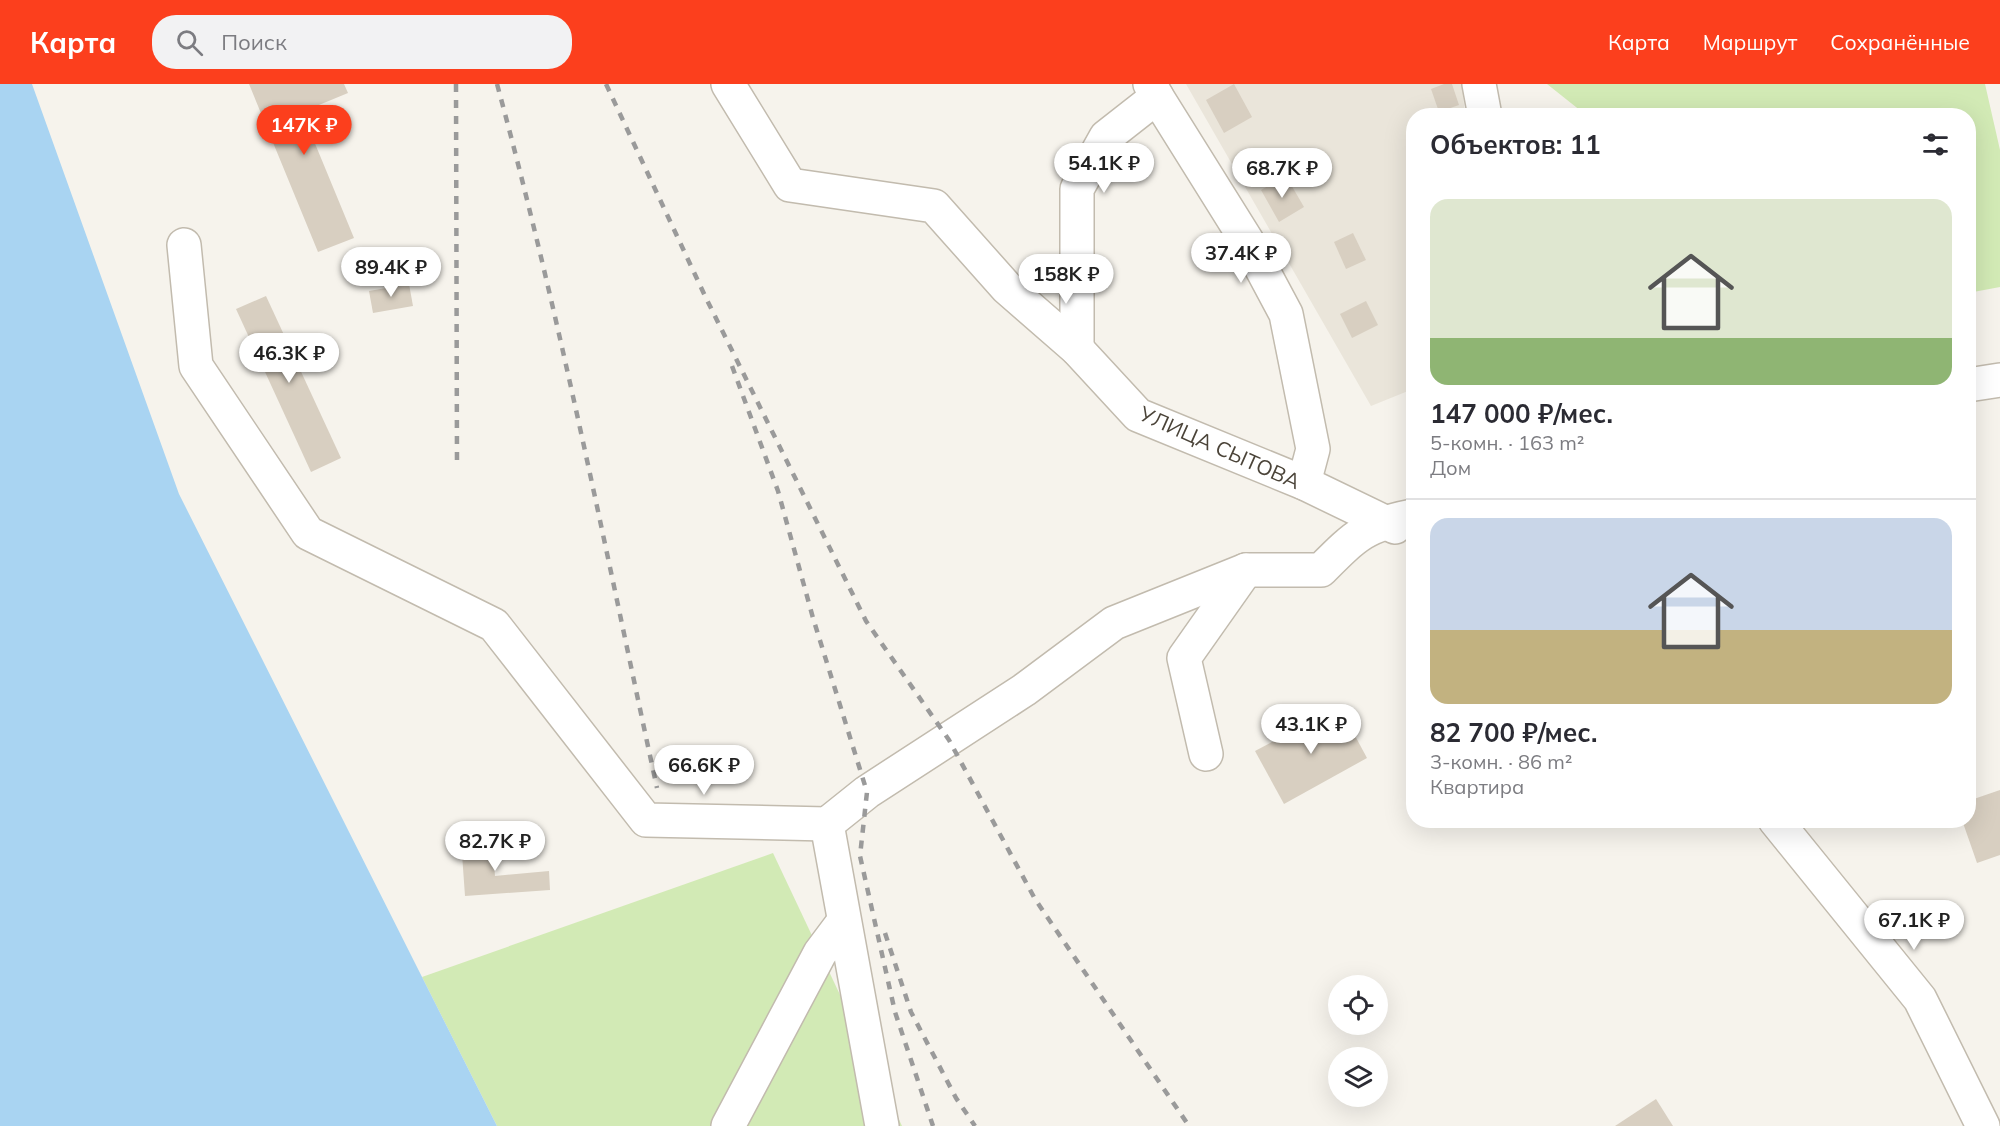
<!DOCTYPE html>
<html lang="ru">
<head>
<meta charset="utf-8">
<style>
	body { margin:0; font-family:Mulish,sans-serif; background:#f2f2f3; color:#2b2b33; height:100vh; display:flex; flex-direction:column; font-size:22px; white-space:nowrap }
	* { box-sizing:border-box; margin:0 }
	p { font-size:20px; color:#7c7c81 }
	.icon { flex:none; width:33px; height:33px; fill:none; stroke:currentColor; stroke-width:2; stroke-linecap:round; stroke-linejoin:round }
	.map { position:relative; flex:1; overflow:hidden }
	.sheet { position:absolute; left:1406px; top:24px; width:570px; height:720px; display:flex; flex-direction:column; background:#fff; border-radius:24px; box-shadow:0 6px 24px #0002 }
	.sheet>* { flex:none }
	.controls { position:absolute; left:1328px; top:891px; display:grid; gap:12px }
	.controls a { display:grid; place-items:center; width:60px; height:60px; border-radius:50%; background:#fff; box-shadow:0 6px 24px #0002; font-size:30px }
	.price { position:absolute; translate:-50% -51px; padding:0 14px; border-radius:21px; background:#fff; color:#222; font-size:20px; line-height:39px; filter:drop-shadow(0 2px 3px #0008) }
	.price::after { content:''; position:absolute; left:50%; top:36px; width:18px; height:14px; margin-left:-9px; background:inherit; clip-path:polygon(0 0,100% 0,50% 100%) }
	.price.on { background:#fc3f1d; color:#fff }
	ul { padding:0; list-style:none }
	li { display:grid; align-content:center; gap:12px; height:318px; padding:0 24px }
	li+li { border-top:2px solid #e1e1e2 }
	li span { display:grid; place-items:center; height:186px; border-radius:18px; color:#555 }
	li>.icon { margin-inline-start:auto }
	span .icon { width:108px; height:108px; fill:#fffc; stroke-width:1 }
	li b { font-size:26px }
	h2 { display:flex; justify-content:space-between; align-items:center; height:72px; padding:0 24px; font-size:26px }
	header { display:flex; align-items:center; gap:36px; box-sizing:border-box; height:84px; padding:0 30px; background:#fc3f1d; color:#fff }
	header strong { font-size:28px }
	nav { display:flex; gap:33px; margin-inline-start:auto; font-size:21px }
	.search { width:420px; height:54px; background:#f2f2f3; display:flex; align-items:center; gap:15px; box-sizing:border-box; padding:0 21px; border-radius:24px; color:#7c7c81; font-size:22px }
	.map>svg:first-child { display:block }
</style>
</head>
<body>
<header>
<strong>Карта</strong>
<div class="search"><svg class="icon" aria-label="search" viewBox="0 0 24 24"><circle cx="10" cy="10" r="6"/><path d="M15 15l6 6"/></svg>Поиск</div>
<nav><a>Карта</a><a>Маршрут</a><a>Сохранённые</a></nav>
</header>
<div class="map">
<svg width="2000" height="1042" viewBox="0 0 2000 1042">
	<rect width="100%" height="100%" fill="#f6f3ec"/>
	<path fill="#eae5da" d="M1186,0H1462L1465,31L1413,32V305L1371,322Z"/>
	<g fill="#d2eab5">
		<path d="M1547,0H1985L2000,66V203L1968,209V32L1586,31Z"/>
		<path d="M773,769L902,1042H497L422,893Z"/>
	</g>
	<path fill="#a9d4f2" d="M0,0H32L179,410L497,1042H0Z"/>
	<g fill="#d8cfc1">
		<path d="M249,0H344L348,9L302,28L354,154L318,168Z"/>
		<path d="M1234,0L1252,33L1224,49L1206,16Z"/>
		<path d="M1444,0H1452L1459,21L1439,28L1431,5Z"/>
		<path d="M1286,92L1304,123L1279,138L1261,106Z"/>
		<path d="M1353,149L1366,176L1346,185L1334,158Z"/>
		<path d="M409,200L413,222L373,229L369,207Z"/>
		<path d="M266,212L341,374L311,388L236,225Z"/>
		<path d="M1366,217L1378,241L1352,254L1340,230Z"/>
		<path d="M1339,622L1367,674L1284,720L1255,667Z"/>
		<path d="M2000,706V771L1977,779L1962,736H1968V717Z"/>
		<path d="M492,753L495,792L549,787L550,806L465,812L461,756Z"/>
		<path d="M1656,1015L1673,1042H1615Z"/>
	</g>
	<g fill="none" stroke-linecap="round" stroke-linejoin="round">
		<defs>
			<g id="minor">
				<path d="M728,0L790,101L934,122L1007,204L1077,265L1138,331L1304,399L1395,443"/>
				<path d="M1479,0L1485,32"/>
				<path d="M1157,13L1247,157L1286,230L1313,365L1304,399"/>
				<path d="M184,161L196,282L308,449L494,541L646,736L827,740L867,708L1024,606L1114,539L1246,486H1321C1355,452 1365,441 1413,432"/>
				<path d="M1077,265V105L1106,53L1157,13L1150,0"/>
				<path d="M1968,301L2000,296"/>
				<path d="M1206,670L1184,574L1246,486"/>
				<path d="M1775,736L1920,915L1983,1042"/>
				<path d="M827,740L882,1042"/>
				<path d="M728,1042L820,869L844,837"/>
			</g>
		</defs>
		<use href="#minor" stroke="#c2bbae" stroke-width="36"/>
		<use href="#minor" stroke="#fff" stroke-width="33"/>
		<g stroke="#9a9a9a" stroke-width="4.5" stroke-dasharray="8 8" stroke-linecap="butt">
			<path d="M456,0L457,383"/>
			<path d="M497,0C560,232 606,469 657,704"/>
			<path d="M606,0L706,214L866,537L949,656L1035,815L1189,1042"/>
			<path d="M732,282L778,407L813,534L867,708L860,772L895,928L933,1042"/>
			<path d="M885,849L911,928L956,1014L975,1042"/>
		</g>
	</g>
	<g text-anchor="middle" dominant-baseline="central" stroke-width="4.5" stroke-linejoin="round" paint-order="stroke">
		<g font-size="21" fill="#4b4439" stroke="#fff">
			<text transform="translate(1220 363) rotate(24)">УЛИЦА СЫТОВА</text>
		</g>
	</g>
</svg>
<div class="controls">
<a><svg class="icon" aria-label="locate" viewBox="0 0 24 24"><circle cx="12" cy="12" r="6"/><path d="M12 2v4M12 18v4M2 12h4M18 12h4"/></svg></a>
<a><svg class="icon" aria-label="layers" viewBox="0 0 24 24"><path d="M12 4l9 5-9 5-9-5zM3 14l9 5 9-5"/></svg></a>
</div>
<b class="price on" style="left:304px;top:72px">147K ₽</b>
<b class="price" style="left:1104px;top:110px">54.1K ₽</b>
<b class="price" style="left:1282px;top:115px">68.7K ₽</b>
<b class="price" style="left:1241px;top:200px">37.4K ₽</b>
<b class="price" style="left:391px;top:214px">89.4K ₽</b>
<b class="price" style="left:1066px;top:221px">158K ₽</b>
<b class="price" style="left:289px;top:300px">46.3K ₽</b>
<b class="price" style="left:1311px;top:671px">43.1K ₽</b>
<b class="price" style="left:704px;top:712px">66.6K ₽</b>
<b class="price" style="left:495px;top:788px">82.7K ₽</b>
<b class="price" style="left:1914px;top:867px">67.1K ₽</b>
<section class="sheet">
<h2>Объектов: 11<svg class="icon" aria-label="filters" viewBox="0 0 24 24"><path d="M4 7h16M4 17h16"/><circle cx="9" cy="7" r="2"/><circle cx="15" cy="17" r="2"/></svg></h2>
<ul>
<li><span style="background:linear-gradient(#dfe7d0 75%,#8fb573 0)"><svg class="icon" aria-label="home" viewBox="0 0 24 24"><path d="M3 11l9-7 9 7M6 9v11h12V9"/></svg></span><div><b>147 000 ₽/мес.</b><p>5-комн. · 163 m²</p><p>Дом</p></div></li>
<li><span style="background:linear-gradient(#c9d6e8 60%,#c2b280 0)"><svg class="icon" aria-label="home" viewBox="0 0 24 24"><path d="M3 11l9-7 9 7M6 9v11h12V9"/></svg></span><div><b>82 700 ₽/мес.</b><p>3-комн. · 86 m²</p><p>Квартира</p></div></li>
</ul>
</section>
</div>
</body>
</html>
